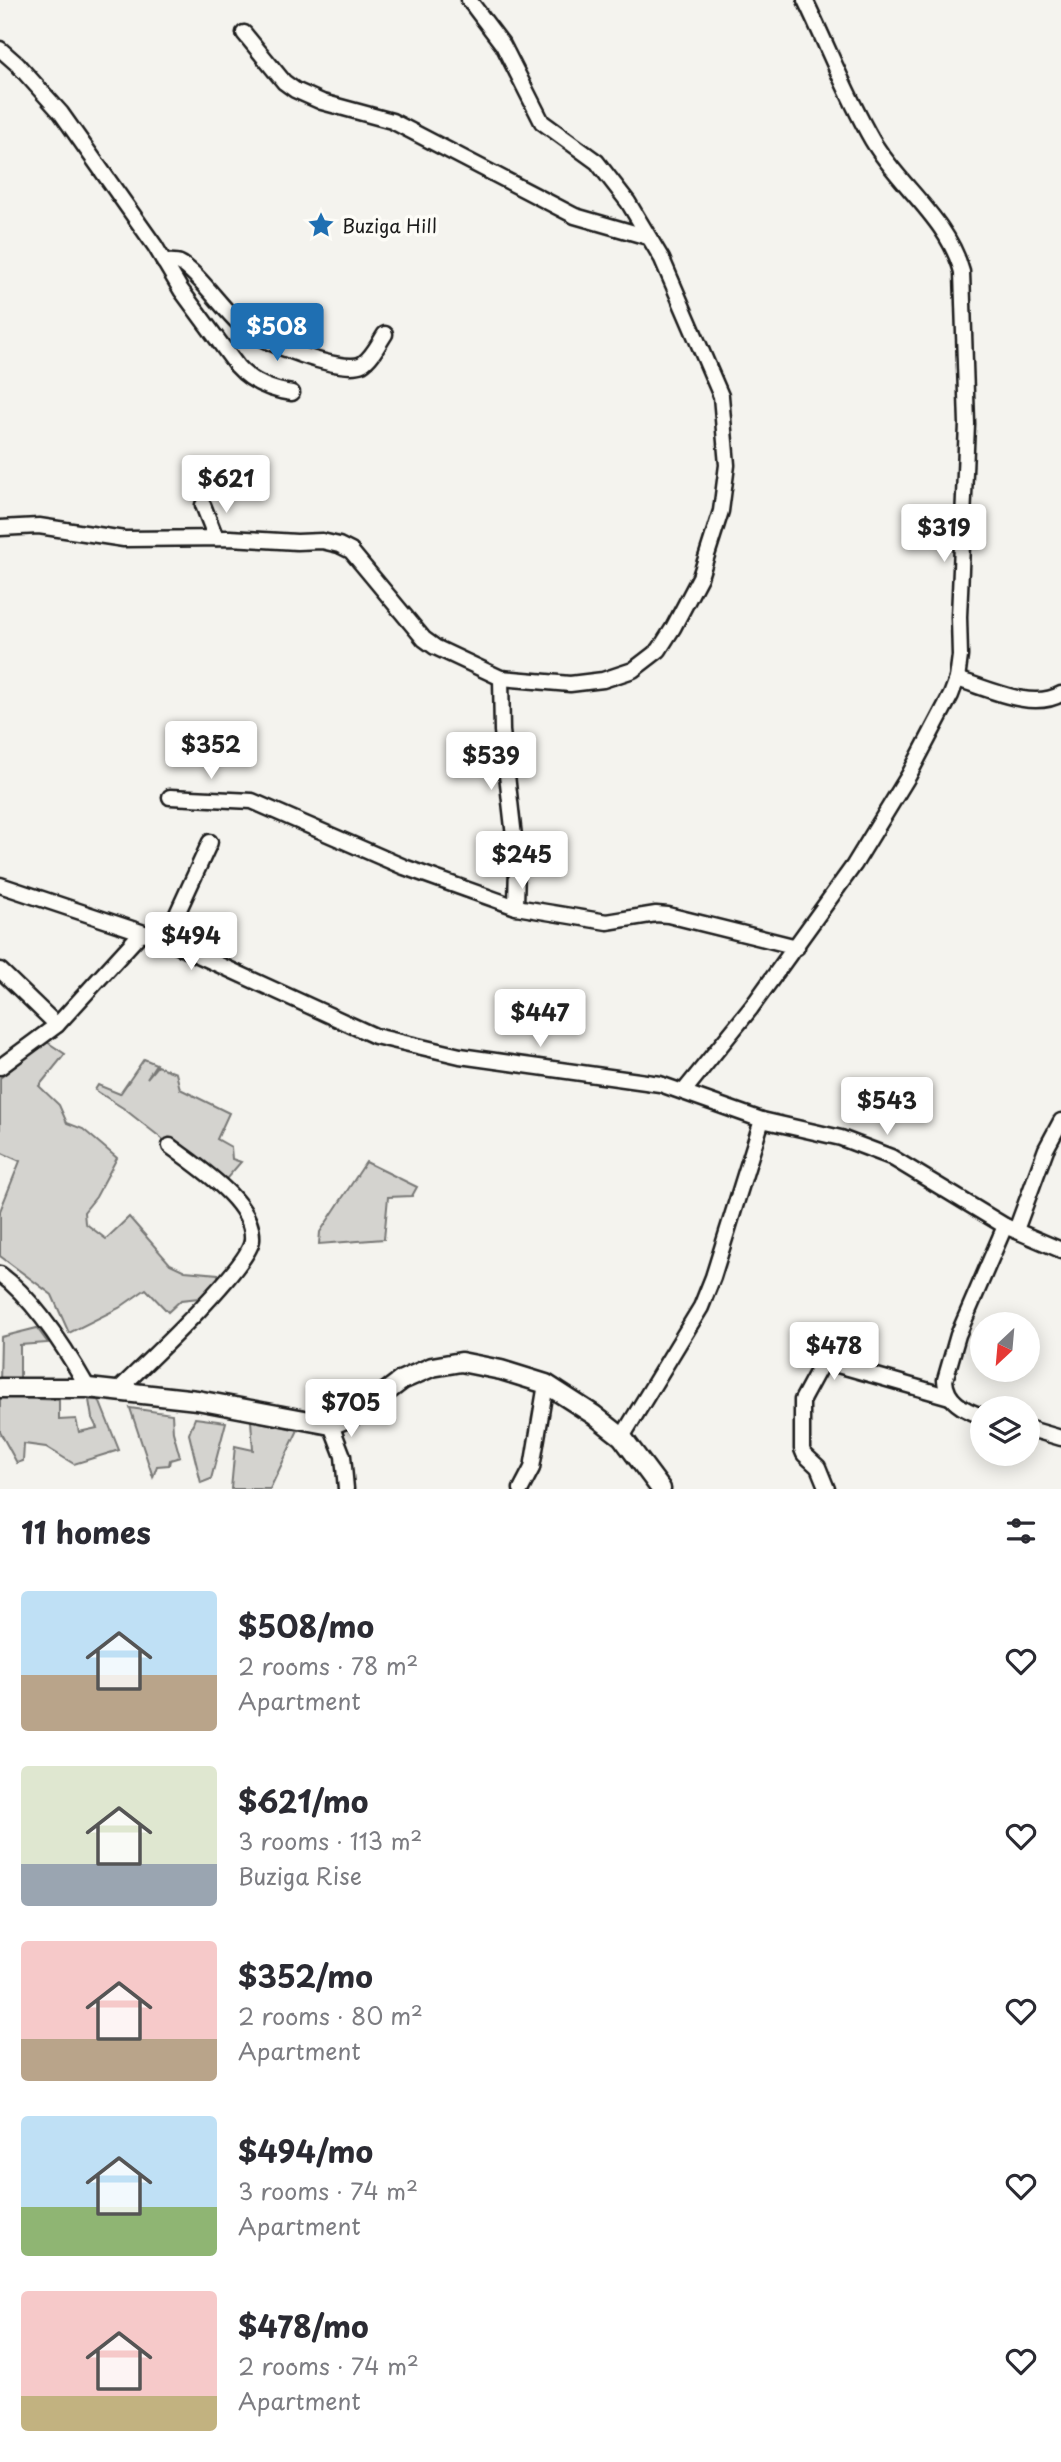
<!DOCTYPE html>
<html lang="en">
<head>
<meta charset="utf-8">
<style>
	body { margin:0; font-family:"Playpen Sans",sans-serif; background:#f2f2f3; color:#2b2b33; height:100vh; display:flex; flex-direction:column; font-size:26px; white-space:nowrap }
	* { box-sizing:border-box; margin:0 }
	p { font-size:23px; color:#7c7c81 }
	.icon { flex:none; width:38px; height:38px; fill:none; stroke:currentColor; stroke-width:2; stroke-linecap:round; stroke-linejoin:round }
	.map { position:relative; height:1489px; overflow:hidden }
	.side { display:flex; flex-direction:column; background:#fff; flex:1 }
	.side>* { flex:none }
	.needle { width:46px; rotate:206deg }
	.buttons { position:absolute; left:970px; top:1312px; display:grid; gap:14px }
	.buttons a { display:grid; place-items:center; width:70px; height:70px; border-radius:50%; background:#fff; box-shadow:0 4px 18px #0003; font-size:35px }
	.price { position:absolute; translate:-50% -60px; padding:0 16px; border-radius:7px; background:#fff; color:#222; font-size:23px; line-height:46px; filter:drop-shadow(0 2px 4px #0008) }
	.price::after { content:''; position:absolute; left:50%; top:42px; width:21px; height:16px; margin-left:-10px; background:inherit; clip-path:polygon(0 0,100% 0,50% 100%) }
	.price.on { background:#1f6fb2; color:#fff }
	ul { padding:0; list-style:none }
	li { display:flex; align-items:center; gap:21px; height:175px; padding:0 21px }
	li span { display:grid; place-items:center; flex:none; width:196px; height:140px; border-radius:7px; color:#555 }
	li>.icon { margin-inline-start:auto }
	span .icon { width:84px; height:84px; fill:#fffc; stroke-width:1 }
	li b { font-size:30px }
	h2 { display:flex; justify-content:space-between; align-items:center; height:84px; padding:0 21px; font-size:30px }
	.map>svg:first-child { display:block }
</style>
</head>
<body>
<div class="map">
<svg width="1061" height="1489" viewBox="0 0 1061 1489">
	<rect width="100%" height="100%" fill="#f4f3ee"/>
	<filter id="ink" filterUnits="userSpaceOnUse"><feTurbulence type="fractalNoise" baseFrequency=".0143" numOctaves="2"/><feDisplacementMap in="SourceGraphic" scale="14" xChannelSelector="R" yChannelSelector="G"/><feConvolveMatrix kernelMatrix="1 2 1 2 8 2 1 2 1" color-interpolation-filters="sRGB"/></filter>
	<g filter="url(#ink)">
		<g fill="#d4d3cf" stroke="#787876" stroke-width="2">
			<path d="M47,1042L65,1054L39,1086L59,1105L67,1123L83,1129L117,1158L96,1197L84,1212L85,1223L106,1239L129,1217L170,1264L185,1271L218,1274V1284L199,1298L181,1300L168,1312L146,1289L119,1308L69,1333L52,1295L0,1256V1211L20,1161L0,1152V1078Z"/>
			<path d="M144,1059L156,1064L147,1078L157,1066L176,1073L180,1089L229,1113L217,1139L231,1147L232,1159L241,1162L221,1185L123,1108L95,1090L98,1085L120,1094Z"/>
			<path d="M366,1162L417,1187L412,1196L388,1197L384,1239L319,1244L320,1232Z"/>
			<path d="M37,1328L48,1343L20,1345V1382L0,1384L1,1337Z"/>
			<path d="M0,1397L59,1400V1420L76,1419L79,1432L97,1428L92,1418L89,1400H99L119,1450L74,1464L46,1447L24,1444L23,1461L17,1463L0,1432Z"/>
			<path d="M130,1408L172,1414L173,1432L180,1457L170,1460L169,1465L157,1466L153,1477Z"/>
			<path d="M195,1418L226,1422L211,1479L201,1483L189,1434Z"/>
			<path d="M251,1420L298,1430L270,1489H231L235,1446L253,1450Z"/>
		</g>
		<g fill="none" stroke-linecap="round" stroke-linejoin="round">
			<defs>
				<g id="minor">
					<path d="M244,33L284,82L295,90L322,102L392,121L575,216L648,237"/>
					<path d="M0,49L17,64L61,113L155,246L181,290L237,366C251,382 271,390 292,393"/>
					<path d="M164,262C169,262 175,261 180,263C197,271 226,314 245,329C262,342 341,374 362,364C372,358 379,343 385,334"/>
					<path d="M203,505L216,538"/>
					<path d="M0,528L39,526L124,539L230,538L297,542L322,541L339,545L351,551L424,639L435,647L501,678L570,684L603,680L633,670L659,650L673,628L700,577L721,511L727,465L721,396L662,259L628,202L597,162L542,122L503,45L469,0"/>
					<path d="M501,678L502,731L517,863L516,907"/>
					<path d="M957,679C987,688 1032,711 1061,694"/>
					<path d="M170,797L252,801L404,867L516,907L607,922L656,914L668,915L797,947"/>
					<path d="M0,885L165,940L375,1036L460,1056L660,1084L762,1120L841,1138L891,1157L1005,1226L1061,1250"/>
					<path d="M165,940L210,842"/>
					<path d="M0,970L57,1025"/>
					<path d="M0,1067L57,1025L141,933"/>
					<path d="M684,1091L751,1008L854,865L909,775L951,695L957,679L960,656L959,617L967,424L962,272C948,219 899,186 872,140C846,95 828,47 805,0"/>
					<path d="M1016,1230L1046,1149L1061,1121"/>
					<path d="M0,1274C34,1299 67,1351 88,1388"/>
					<path d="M117,1391C140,1369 250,1266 252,1240C255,1202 196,1166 170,1146"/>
					<path d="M982,1416C964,1410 946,1401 945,1380L958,1335L1005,1226"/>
					<path d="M331,1425L343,1456L346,1489"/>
					<path d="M1027,1428L1061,1438"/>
					<path d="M622,1437L701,1307L713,1277L762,1120"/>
					<path d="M521,1489L532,1468L546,1384"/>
					<path d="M827,1489L818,1467L804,1454L802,1449V1400L822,1363L827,1362L852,1369L950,1397"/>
				</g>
				<path id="tertiary" d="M0,1388H88L197,1400L331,1425L357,1414L402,1380L432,1367L461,1362L501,1370L546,1384L594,1415L622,1437L661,1489"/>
			</defs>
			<use href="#minor" stroke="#1c1c1c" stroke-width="19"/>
			<use href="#tertiary" stroke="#1c1c1c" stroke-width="23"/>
			<use href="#minor" stroke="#fdfcf7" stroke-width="14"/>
			<use href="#tertiary" stroke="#fdfcf7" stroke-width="18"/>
		</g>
	</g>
	<defs>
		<symbol id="sight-bare" viewBox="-9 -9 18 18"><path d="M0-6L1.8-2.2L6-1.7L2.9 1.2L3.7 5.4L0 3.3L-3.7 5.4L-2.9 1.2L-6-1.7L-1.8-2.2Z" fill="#1f6fb2" stroke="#fdfcf7" stroke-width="2.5" paint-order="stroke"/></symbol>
	</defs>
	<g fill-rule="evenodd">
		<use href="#sight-bare" x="302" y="206" width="38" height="38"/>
	</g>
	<g text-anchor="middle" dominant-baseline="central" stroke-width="7" stroke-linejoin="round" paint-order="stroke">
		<g font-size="19" fill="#1c1c1c" stroke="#fdfcf7" text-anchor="start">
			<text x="342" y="225">Buziga Hill</text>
		</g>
	</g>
</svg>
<div class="buttons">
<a><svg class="needle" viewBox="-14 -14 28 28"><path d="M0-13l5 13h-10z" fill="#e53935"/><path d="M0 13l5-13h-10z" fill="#7c7c81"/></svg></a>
<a><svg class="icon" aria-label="layers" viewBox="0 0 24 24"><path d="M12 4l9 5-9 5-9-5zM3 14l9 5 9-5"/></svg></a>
</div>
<b class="price on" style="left:277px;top:363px">$508</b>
<b class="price" style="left:226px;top:515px">$621</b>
<b class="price" style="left:944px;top:564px">$319</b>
<b class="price" style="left:211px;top:781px">$352</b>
<b class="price" style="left:491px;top:792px">$539</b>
<b class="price" style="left:522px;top:891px">$245</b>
<b class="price" style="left:191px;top:972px">$494</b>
<b class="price" style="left:540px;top:1049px">$447</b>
<b class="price" style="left:887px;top:1137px">$543</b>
<b class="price" style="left:834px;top:1382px">$478</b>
<b class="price" style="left:351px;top:1439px">$705</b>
</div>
<section class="side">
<h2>11 homes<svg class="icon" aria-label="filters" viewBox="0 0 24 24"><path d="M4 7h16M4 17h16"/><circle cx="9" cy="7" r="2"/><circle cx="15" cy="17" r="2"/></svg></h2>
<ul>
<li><span style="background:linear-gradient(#bfe0f5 60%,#b9a48a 0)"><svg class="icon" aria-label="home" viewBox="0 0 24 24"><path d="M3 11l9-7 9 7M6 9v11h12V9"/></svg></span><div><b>$508/mo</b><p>2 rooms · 78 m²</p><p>Apartment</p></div><svg class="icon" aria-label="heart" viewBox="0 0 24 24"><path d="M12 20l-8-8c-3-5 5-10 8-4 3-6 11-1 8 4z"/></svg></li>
<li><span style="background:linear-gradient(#dfe7d0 70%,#9aa5b1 0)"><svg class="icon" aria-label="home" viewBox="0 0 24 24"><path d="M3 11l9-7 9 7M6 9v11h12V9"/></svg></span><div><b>$621/mo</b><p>3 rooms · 113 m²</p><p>Buziga Rise</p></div><svg class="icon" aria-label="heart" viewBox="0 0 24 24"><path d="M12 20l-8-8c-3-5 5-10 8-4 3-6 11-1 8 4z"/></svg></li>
<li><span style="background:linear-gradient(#f6c9c9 70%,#b9a48a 0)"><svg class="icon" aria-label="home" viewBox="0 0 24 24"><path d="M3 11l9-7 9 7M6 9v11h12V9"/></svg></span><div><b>$352/mo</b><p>2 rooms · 80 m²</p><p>Apartment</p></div><svg class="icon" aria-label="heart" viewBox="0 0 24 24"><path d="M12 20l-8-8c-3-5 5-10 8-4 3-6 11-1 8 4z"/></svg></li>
<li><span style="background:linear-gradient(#bfe0f5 65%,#8fb573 0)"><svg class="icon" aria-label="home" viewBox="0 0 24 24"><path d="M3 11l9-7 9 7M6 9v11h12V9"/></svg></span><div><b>$494/mo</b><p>3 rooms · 74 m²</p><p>Apartment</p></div><svg class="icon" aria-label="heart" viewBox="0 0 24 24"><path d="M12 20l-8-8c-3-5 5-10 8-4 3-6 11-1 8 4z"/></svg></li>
<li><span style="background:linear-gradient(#f6c9c9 75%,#c2b280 0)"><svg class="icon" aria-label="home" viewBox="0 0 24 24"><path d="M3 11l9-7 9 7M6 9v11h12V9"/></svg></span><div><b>$478/mo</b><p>2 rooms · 74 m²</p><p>Apartment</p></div><svg class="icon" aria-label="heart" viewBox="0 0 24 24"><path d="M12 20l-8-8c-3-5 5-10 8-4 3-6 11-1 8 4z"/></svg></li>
</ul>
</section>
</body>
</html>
